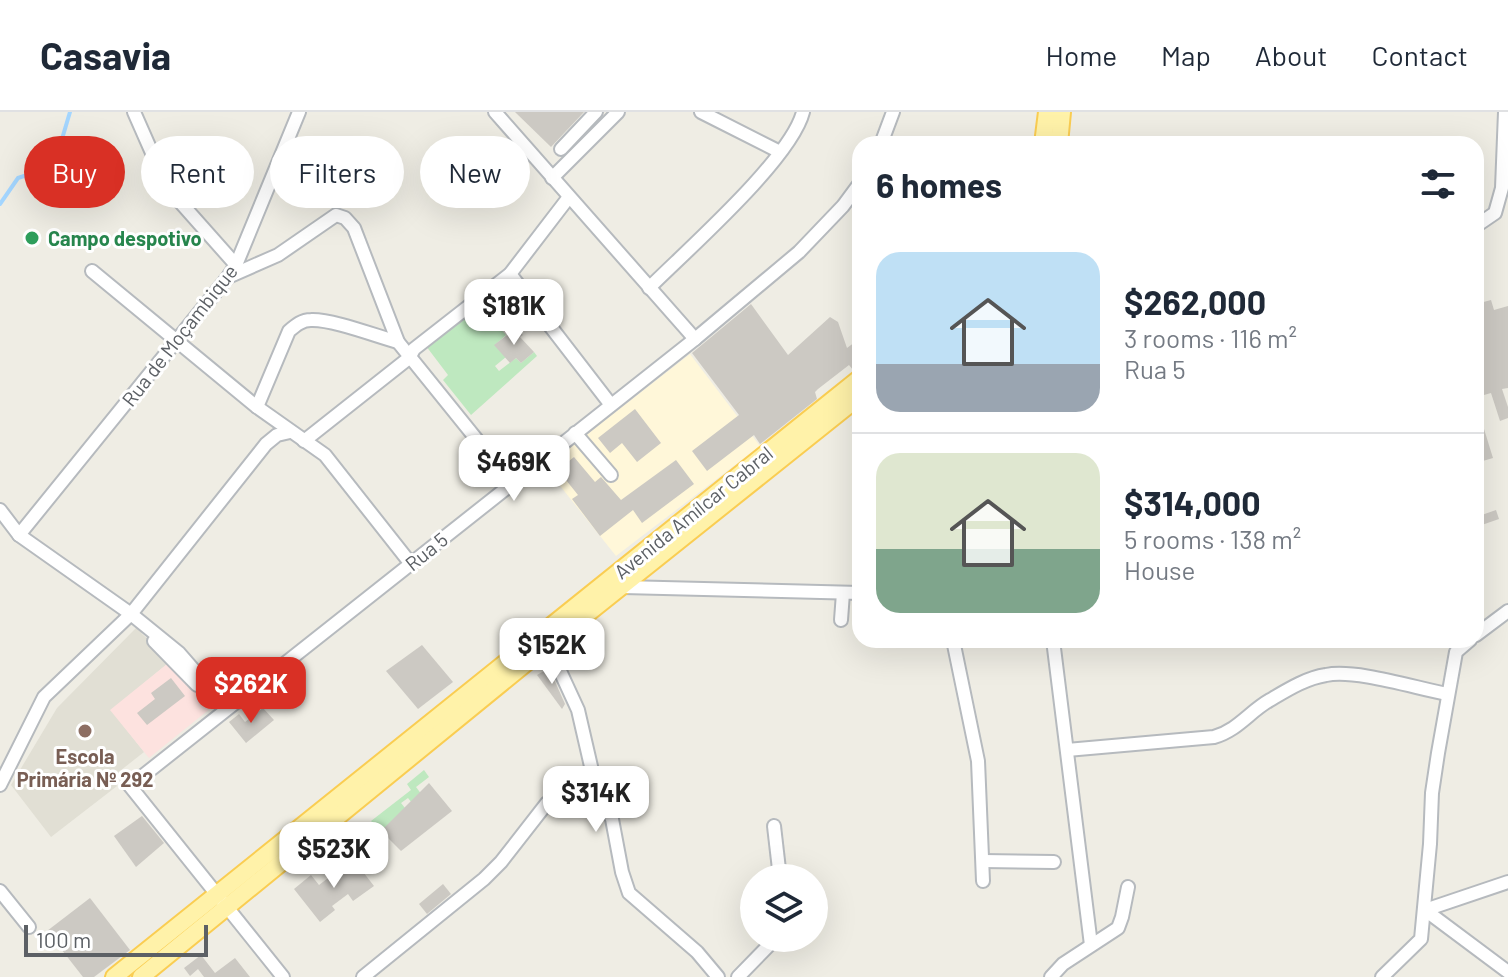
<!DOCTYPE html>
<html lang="en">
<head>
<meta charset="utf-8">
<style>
	body { margin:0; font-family:Barlow,sans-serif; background:#f6f6f7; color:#1f2937; height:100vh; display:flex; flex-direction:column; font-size:30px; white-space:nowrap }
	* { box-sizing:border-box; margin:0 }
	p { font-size:26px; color:#747a83 }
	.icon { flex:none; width:44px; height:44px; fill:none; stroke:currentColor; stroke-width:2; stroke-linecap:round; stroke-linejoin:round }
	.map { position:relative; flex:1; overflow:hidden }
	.drawer { position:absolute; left:852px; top:24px; width:632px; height:512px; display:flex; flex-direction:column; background:#fff; border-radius:24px; box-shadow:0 8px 32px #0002 }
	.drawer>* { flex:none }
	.guide { position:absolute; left:24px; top:24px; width:708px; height:72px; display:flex; gap:16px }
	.controls { position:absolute; left:740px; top:752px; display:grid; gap:16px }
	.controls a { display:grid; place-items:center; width:88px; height:88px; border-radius:50%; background:#fff; box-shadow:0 8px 32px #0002; font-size:40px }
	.scale { position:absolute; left:24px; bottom:20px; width:184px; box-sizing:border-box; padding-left:8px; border:4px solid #5c6065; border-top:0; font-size:22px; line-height:28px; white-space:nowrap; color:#5c6065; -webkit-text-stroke:6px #fff; paint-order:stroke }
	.price { position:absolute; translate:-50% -68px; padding:0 18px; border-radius:16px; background:#fff; color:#222; font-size:26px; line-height:52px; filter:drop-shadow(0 2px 4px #0008) }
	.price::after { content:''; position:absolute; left:50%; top:48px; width:24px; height:18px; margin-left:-12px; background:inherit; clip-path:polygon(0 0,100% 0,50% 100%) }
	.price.on { background:#d93025; color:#fff }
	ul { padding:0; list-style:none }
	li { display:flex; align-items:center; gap:24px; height:200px; padding:0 24px }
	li+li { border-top:2px solid #e0e1e3 }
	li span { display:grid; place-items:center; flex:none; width:224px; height:160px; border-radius:24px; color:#555 }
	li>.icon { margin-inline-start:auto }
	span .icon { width:96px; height:96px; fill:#fffc; stroke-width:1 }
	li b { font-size:34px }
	h2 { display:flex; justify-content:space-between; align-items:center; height:96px; padding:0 24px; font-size:34px }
	.chip { padding:0 28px; border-radius:36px; background:#fff; box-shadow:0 8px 32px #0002; font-size:28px; line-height:72px }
	.chip.on { background:#d93025; color:#fff }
	header { display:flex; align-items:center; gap:48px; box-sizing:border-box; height:112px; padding:0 40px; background:#fff; border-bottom:2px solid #e0e1e3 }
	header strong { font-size:38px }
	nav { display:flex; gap:44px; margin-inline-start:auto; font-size:28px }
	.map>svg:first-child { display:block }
</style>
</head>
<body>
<header>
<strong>Casavia</strong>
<nav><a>Home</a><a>Map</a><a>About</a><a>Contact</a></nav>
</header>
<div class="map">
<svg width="1508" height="865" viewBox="0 0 1508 865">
	<rect width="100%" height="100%" fill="#efede4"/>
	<path fill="#fff7d9" d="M690,242L760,334L616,444L545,355Z"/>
	<path fill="#e1dfd4" d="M138,514L142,522L172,548L111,598L144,640L111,666L117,674L51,725L11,673L57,596Z"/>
	<path fill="#fde2df" d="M172,548L211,596L149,646L110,598Z"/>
	<g fill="#bee8bf">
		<path d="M486,187L497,201L491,206L506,223L495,233L506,245L495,254L499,259L516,246L521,251L534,240L537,244L471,303L443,268L448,263L426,234L467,202L471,207L480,200L476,195Z"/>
		<path d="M424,658L429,665L416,675L422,683L412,691L408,686L401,691L409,701L381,719L371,709L411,678L407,672Z"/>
	</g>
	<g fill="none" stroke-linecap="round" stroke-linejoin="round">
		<path stroke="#a4d6ff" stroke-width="4" d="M0,92L18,66L54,54L70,0"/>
	</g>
	<g fill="#ccc9c3">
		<path d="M515,0H584L551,35Z"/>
		<path d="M1491,188L1494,198L1508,194V276L1502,277L1508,295V306L1500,309L1491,281L1484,283L1476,258V192Z"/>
		<path d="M751,192L788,243L830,205L838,210L847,236L855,230L860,236V254L853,258L849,253L818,277L815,280L817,287L760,332L754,323L707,359L692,339L739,303L692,241Z"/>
		<path d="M516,216L523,223L520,225L534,240L521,251L516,246L510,251L494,233Z"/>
		<path d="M635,297L661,331L637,350L622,331L610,341L598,326Z"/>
		<path d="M1484,317L1493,346L1476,351V319Z"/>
		<path d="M574,345L595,370L601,365L621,388L676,348L694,372L642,411L633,398L600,424L572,387L578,383L558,358Z"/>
		<path d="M1496,398L1499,407L1476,415V405Z"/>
		<path d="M422,533L453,570L418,597L386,559Z"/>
		<path d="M549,556L565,592L562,597L537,563Z"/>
		<path d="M171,566L185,584L147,613L137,601L155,587L151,581Z"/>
		<path d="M263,596L274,608L246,631L229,610L239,602L245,610Z"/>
		<path d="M429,671L452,699L401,739L381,719Z"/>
		<path d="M142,704L164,731L136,755L114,724Z"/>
		<path d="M353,747L374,774L353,789L348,782L332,794L335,798L320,810L294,777L311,763L319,773Z"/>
		<path d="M443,772L451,782L427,802L419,792Z"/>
		<path d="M90,786L130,838L94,865H83L47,819Z"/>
		<path d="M201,843L215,861L235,846L250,865H204L198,857L190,864L184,856Z"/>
	</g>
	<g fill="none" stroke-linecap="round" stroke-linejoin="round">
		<defs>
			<g id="minor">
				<path d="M134,0L160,59L173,82L236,153"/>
				<path d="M495,0L695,227"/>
				<path d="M701,0L780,40"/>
				<path d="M881,32L893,0"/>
				<path d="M561,37L596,0"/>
				<path d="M552,66L618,0"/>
				<path d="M1476,114L1495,101L1502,76L1505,0"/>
				<path d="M92,159L257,295L325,343L411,452"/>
				<path d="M510,162L611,293"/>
				<path d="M228,165L278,143L336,103L345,106L354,116L398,230L511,370"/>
				<path d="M649,176C687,138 791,47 803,0"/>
				<path d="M257,295L289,219C296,213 302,208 311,208C332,207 376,224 398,230"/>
				<path d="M575,321L611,363"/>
				<path d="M304,329L409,246L414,237L510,162L569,85"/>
				<path d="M0,398L19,423L131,502L179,541L227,596"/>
				<path d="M19,423L228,165L236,153L299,0"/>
				<path d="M623,475L860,481"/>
				<path d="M841,508L843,481"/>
				<path d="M1476,523L1508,499"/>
				<path d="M953,528L978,649L983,769"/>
				<path d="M1053,528L1091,833"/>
				<path d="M154,529L197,573"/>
				<path d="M548,533L578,598L593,663L612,707L622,760L629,781L697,840L718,865"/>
				<path d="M1067,638L1214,625C1238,618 1249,600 1270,588C1287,578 1306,566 1326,563C1356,557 1415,576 1447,582"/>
				<path d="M0,673L44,585L131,502L266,332L277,323L290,320"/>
				<path d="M774,714L780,766"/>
				<path d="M983,749L1054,750"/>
				<path d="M0,779L29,815"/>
				<path d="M1425,798L1508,860"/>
				<path d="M1425,798L1508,770"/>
				<path d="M283,865L130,674L695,227L799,140L843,94L860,71"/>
				<path d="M363,865L484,767L501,750L547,691L593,663"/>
				<path d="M738,865L776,826"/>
				<path d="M1051,865L1063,852L1118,816L1122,805L1128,775"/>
				<path d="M1382,865L1421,827L1430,732L1432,681L1438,641L1456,540L1470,528"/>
			</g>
			<g id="major">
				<path d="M1043,32L1047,0"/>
				<path d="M1059,32L1062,0"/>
				<path d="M114,865L860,266"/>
				<path d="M141,865L548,533L860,284"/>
			</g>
		</defs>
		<use href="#minor" stroke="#b6babe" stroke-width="16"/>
		<use href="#major" stroke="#facd52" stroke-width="20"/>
		<use href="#minor" stroke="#fff" stroke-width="12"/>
		<use href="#major" stroke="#fff2a9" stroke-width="16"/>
	</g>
	<circle fill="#2e9e5b" stroke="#fff" stroke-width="3" cx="32" cy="126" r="8"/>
	<circle fill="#8d6e63" stroke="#fff" stroke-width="3" cx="85" cy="619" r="8"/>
	<g text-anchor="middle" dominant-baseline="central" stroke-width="6" stroke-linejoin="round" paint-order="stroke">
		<g font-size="20" font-weight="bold" fill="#27864d" stroke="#fff" text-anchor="start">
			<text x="48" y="126">Campo despotivo</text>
		</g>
		<g font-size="20" fill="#5c6065" stroke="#fff">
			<text transform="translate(179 223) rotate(-52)">Rua de Moçambique</text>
			<text transform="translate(693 400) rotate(-39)">Avenida Amílcar Cabral</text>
			<text transform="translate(426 439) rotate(-39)">Rua 5</text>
		</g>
		<g font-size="20" font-weight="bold" fill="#785e54" stroke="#fff">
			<text x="85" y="644">Escola<tspan x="85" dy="23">Primária Nº 292</tspan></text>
		</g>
	</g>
</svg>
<div class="controls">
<a><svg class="icon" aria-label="layers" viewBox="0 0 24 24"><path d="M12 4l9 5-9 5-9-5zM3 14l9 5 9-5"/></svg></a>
</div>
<div class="scale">100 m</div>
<b class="price" style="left:514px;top:235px">$181K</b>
<b class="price" style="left:514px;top:391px">$469K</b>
<b class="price" style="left:552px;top:574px">$152K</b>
<b class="price on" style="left:251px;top:613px">$262K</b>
<b class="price" style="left:596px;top:722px">$314K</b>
<b class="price" style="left:334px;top:778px">$523K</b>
<div class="guide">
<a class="chip on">Buy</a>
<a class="chip">Rent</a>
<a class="chip">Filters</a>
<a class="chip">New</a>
</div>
<section class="drawer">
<h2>6 homes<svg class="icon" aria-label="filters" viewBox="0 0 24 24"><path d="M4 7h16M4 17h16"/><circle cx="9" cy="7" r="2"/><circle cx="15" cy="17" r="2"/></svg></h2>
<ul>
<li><span style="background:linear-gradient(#bfe0f5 70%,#9aa5b1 0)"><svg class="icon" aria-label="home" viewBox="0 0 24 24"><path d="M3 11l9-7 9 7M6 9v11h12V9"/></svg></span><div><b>$262,000</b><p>3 rooms · 116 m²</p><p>Rua 5</p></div></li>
<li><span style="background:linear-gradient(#dfe7d0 60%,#7fa58c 0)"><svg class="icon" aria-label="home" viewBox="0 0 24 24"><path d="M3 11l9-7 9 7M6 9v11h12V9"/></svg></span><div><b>$314,000</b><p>5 rooms · 138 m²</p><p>House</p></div></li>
</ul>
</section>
</div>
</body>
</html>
